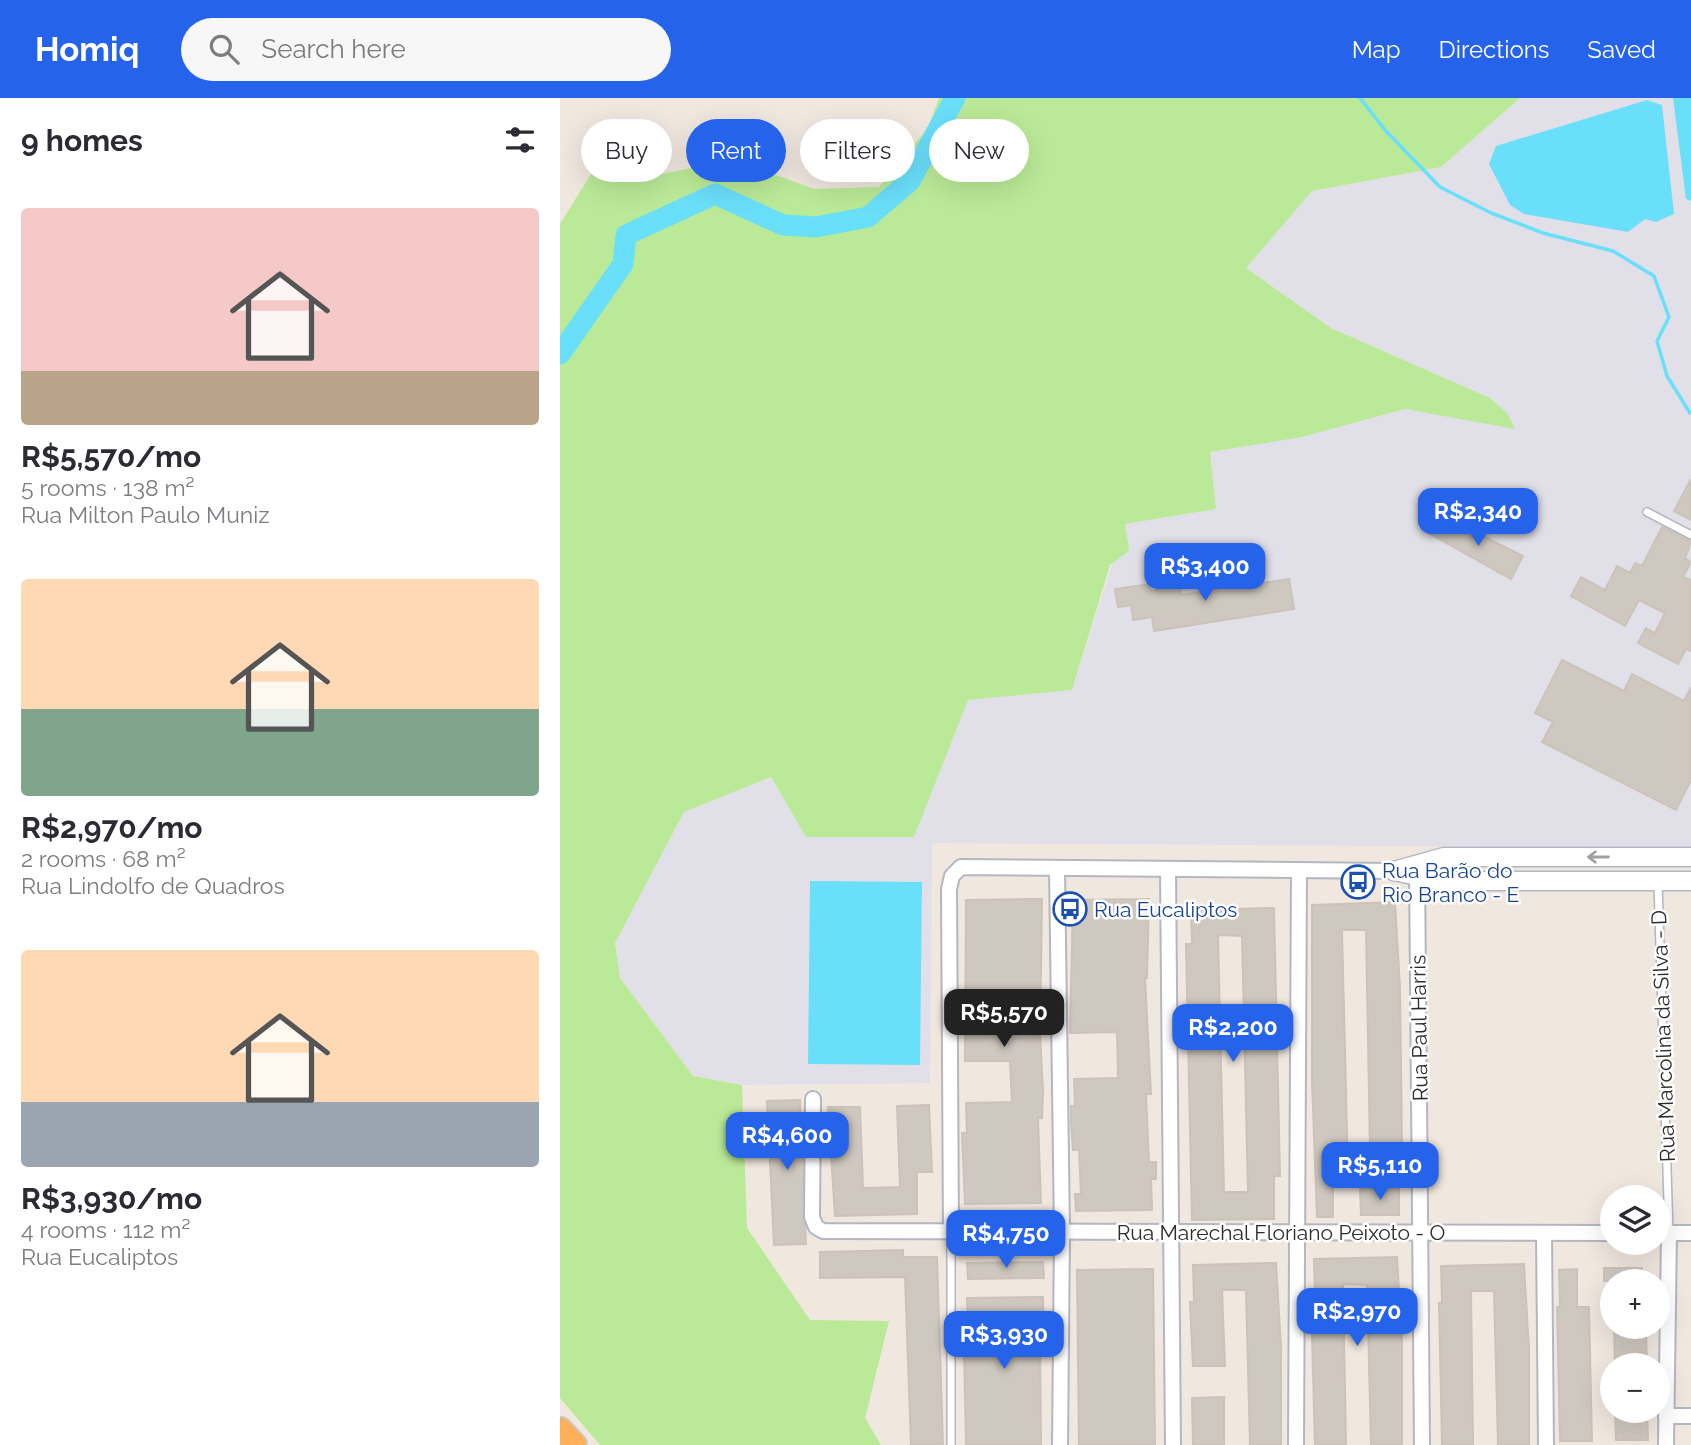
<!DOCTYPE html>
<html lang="en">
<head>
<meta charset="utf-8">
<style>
	body { margin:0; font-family:Raleway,sans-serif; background:#f7f7f7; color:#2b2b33; height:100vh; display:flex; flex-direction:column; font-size:26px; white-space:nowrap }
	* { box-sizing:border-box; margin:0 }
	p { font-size:23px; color:#7c7c81 }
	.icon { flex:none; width:38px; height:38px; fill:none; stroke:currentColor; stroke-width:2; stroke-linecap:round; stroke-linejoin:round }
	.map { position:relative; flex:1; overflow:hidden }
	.drawer { display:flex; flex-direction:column; background:#fff; width:560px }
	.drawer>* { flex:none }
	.top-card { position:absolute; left:21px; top:21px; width:665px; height:63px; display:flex; gap:14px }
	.fabs { position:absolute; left:1040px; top:1087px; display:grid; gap:14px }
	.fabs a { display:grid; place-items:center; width:70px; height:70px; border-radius:50%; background:#fff; box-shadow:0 7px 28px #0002; font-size:35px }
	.price { position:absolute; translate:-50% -60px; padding:0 16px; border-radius:14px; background:#2563eb; color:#fff; font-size:23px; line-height:46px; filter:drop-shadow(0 2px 4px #0008) }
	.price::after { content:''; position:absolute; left:50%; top:42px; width:21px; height:16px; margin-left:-10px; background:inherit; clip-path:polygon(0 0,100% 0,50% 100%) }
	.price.on { background:#222; color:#fff }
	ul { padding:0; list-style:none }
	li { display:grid; align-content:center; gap:14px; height:371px; padding:0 21px }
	li span { display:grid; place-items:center; height:217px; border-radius:7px; color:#555 }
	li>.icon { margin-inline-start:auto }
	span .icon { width:126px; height:126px; fill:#fffc; stroke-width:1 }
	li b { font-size:30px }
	h2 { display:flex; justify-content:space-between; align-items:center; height:84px; padding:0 21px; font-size:30px }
	.chip { padding:0 24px; border-radius:32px; background:#fff; box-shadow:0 7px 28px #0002; font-size:24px; line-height:63px }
	.chip.on { background:#2563eb; color:#fff }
	header { display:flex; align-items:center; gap:42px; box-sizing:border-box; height:98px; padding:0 35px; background:#2563eb; color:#fff }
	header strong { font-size:33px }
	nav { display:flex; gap:38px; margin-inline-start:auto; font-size:24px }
	.search { width:490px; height:63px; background:#f7f7f7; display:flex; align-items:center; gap:18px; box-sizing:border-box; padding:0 24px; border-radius:38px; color:#7c7c81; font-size:26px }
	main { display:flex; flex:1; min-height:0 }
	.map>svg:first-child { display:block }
</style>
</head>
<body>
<header>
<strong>Homiq</strong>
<div class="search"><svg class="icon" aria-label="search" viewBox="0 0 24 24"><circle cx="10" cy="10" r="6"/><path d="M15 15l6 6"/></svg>Search here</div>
<nav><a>Map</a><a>Directions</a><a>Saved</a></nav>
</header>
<main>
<section class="drawer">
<h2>9 homes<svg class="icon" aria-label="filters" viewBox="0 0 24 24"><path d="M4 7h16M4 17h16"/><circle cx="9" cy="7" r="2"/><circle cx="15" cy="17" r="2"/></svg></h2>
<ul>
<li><span style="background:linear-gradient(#f6c9c9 75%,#b9a48a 0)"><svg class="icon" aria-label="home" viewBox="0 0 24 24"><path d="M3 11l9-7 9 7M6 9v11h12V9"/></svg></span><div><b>R$5,570/mo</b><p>5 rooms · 138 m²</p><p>Rua Milton Paulo Muniz</p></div></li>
<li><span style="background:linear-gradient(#ffd9b3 60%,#7fa58c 0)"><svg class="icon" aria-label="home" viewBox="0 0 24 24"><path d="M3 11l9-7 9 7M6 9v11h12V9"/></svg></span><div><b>R$2,970/mo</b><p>2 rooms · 68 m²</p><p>Rua Lindolfo de Quadros</p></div></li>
<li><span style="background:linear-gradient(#ffd9b3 70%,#9aa5b1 0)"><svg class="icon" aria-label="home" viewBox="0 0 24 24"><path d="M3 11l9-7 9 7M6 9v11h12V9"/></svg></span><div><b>R$3,930/mo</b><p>4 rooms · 112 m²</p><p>Rua Eucaliptos</p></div></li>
</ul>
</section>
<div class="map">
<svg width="1131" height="1347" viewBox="0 0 1131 1347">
	<rect width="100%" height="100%" fill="#f0e7df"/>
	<path fill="#e1e0e8" d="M960,0H1131V750L372,745L370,985L182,987L133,978L60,880L55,845L124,714L211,679L246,739H354L408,601L512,592L565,426L656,411L650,354L742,339L845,311L954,330L930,300L771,230L686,170L752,93L881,69Z"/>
	<path fill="#baea97" d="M379,0H960L881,69L752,93L686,170L771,230L930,300L948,316L955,331L845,311L742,339L650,354L656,411L565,426L569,453L550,467L512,592L408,602L354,739H246L211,679L124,714L55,845L60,880L133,978L182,987L187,1130L250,1222L329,1223L305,1320L321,1347H40L0,1300V126L46,52L93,78L173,61L254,91L319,89L368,30Z"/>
	<g fill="#6adffa">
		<path d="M1113,0H1131V103L1126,101Z"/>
		<path d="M1087,2L1102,7L1114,116L1096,124L1085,121L1068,134L964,116L950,107L929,66L936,48Z"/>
		<path d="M250,783L362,784L360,967L248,966Z"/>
	</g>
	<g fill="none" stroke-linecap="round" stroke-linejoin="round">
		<path stroke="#6adffa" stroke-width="3.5" d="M800,0L825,32L880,89L931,115L983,135L1053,153L1094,178L1109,219L1097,243L1107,278L1130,315"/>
		<path stroke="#6adffa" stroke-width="21" d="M0,256L63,166L66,137L155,96L223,127L256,129L308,119L350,83L395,0"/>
	</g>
	<g fill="#cfc8c0" stroke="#ccc3b8" stroke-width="2" fill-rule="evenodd">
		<path d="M1131,381V422L1114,413Z"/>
		<path d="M875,419L919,442L921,437L963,458L951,481L867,434Z"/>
		<path d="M1102,429L1131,444L1125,460L1131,464L1123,479L1131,482V553L1126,551L1118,566L1078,545L1086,530L1095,535L1105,515L1079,502L1065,528L1011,498L1021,479L1045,492L1057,468L1070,475L1075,465L1082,468Z"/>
		<path d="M669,479L670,490L729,481L734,511L594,533L592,519L573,522L571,507L558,509L555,491L589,486L591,493L620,488L621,497L661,491L660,480Z"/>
		<path d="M1002,562L1064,593L1072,576L1124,603L1131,589V682L1116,712L982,644L993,624L975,615Z"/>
		<path d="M482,801L480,936L483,993L482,1020H478L481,1105L405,1106L402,1035H407L406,1005L452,1004L450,963H405L406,802Z"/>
		<path d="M589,801L587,880H585L591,996H586L589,1064H596V1081H591L592,1112L516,1113L515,1096H521L519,1052H513L511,1024V1008H515L514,981L558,980L557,934L510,935L513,802Z"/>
		<path d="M835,804L840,890L842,1050L810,1051L806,832H782L788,1076L773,1077V1119H757L752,984V807Z"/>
		<path d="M714,810L720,1078H714V1121L632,1122L626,846H632L631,812ZM658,837L682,838L688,1094H664Z"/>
		<path d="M240,1002L246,1146L214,1147L207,1003Z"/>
		<path d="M369,1007L372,1074H357V1116L275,1118L268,1009H300L303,1090L340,1089L337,1008Z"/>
		<path d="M800,1091H839V1117H801Z"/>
		<path d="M343,1152V1159H377L383,1347H351L345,1179L260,1180V1154Z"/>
		<path d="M837,1159L842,1245V1347H811L807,1187L783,1186L786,1347H755L751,1199H755L754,1161Z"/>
		<path d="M483,1164L484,1180L408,1181L407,1165Z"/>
		<path d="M716,1165L721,1250V1347H690L686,1192H662L665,1268H633L630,1204H634L633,1167Z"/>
		<path d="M964,1166L969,1251V1347H938L934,1193H911L913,1347H882L879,1205H882L881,1168Z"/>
		<rect x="1044" y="1170" width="38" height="13"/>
		<path d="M593,1171L595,1347H519L517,1172Z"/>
		<path d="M1017,1171V1209H1029L1032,1343H1000L997,1209H1000L999,1172Z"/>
		<path d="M483,1199L484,1240H480L481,1347H406L404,1254H409L407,1200Z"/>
		<path d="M1086,1231L1087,1267H1055L1054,1232Z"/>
		<path d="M664,1299V1347H633L632,1300Z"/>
		<path d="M1055,1312H1087L1088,1342H1056Z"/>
	</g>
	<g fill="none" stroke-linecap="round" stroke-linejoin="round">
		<defs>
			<g id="service">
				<path d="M1087,414L1131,437"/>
				<path d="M1098,784L1109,1135"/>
				<path d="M391,1134V1347"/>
			</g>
			<g id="minor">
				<path d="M857,769L862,1347"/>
				<path d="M497,770L502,1134L500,1347"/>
				<path d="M608,772L613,1347"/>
				<path d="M253,1001L252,1119L256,1129L263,1133L1052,1135"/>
				<path d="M391,1133L389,791L392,778L401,769L834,773"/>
				<path d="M984,1135L986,1347"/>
				<path d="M1097,1135H1131"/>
				<path d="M1106,1318H1131"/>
				<path d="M736,1347L739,773"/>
				<path d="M1106,1347L1109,1135"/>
			</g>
			<g id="tertiary">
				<path d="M834,773L884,759H1131"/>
				<path d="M834,773L881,783H1131"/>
			</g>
			<path id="trunk" d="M0,1332L14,1347"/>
		</defs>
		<use href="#service" stroke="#b3b7c2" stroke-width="10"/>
		<use href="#minor" stroke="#b3b7c2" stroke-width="18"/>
		<use href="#tertiary" stroke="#b3b7c2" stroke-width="21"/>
		<use href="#trunk" stroke="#c8c8c8" stroke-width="28"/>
		<use href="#service" stroke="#fff" stroke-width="7"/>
		<use href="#minor" stroke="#fff" stroke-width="14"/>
		<use href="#tertiary" stroke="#fff" stroke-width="18"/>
		<use href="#trunk" stroke="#feaf58" stroke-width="24"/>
	</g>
	<defs><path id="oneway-shaft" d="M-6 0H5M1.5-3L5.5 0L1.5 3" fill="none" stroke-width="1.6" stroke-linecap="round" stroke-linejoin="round" transform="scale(1.75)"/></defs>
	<use stroke="#a0a0a0" href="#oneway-shaft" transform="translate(1038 759) rotate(-180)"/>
	<defs>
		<symbol id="bus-ring" viewBox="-11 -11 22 22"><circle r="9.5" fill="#fff" stroke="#1a4fb4" stroke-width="1.5"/><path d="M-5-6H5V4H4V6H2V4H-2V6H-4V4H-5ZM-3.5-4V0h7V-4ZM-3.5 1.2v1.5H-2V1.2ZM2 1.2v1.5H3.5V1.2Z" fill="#1a4fb4"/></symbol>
	</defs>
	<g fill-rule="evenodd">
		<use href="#bus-ring" x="779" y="765" width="38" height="38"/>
		<use href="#bus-ring" x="491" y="792" width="38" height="38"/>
	</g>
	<g text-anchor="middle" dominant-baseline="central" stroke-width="5" stroke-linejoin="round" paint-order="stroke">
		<g font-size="21" fill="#164399" stroke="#fff" text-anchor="start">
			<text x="822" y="772">Rua Barão do<tspan x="822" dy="24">Rio Branco - E</tspan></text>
			<text x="534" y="811">Rua Eucaliptos</text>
		</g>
		<g font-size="21" fill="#2d2d2d" stroke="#fff">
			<text transform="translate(859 930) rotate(-91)">Rua Paul Harris</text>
			<text transform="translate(1103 938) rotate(-92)">Rua Marcolina da Silva - D</text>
			<text x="721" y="1134">Rua Marechal Floriano Peixoto - O</text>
		</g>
	</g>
</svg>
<div class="fabs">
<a><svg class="icon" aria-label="layers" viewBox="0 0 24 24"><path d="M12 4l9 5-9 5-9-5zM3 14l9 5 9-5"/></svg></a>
<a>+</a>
<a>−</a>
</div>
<b class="price" style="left:918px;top:450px">R$2,340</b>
<b class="price" style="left:645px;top:505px">R$3,400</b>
<b class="price on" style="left:444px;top:951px">R$5,570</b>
<b class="price" style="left:673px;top:966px">R$2,200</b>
<b class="price" style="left:227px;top:1074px">R$4,600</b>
<b class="price" style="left:820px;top:1104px">R$5,110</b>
<b class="price" style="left:446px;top:1172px">R$4,750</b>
<b class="price" style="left:797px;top:1250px">R$2,970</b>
<b class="price" style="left:444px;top:1273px">R$3,930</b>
<div class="top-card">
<a class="chip">Buy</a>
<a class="chip on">Rent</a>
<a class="chip">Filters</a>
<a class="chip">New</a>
</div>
</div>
</main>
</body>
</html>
